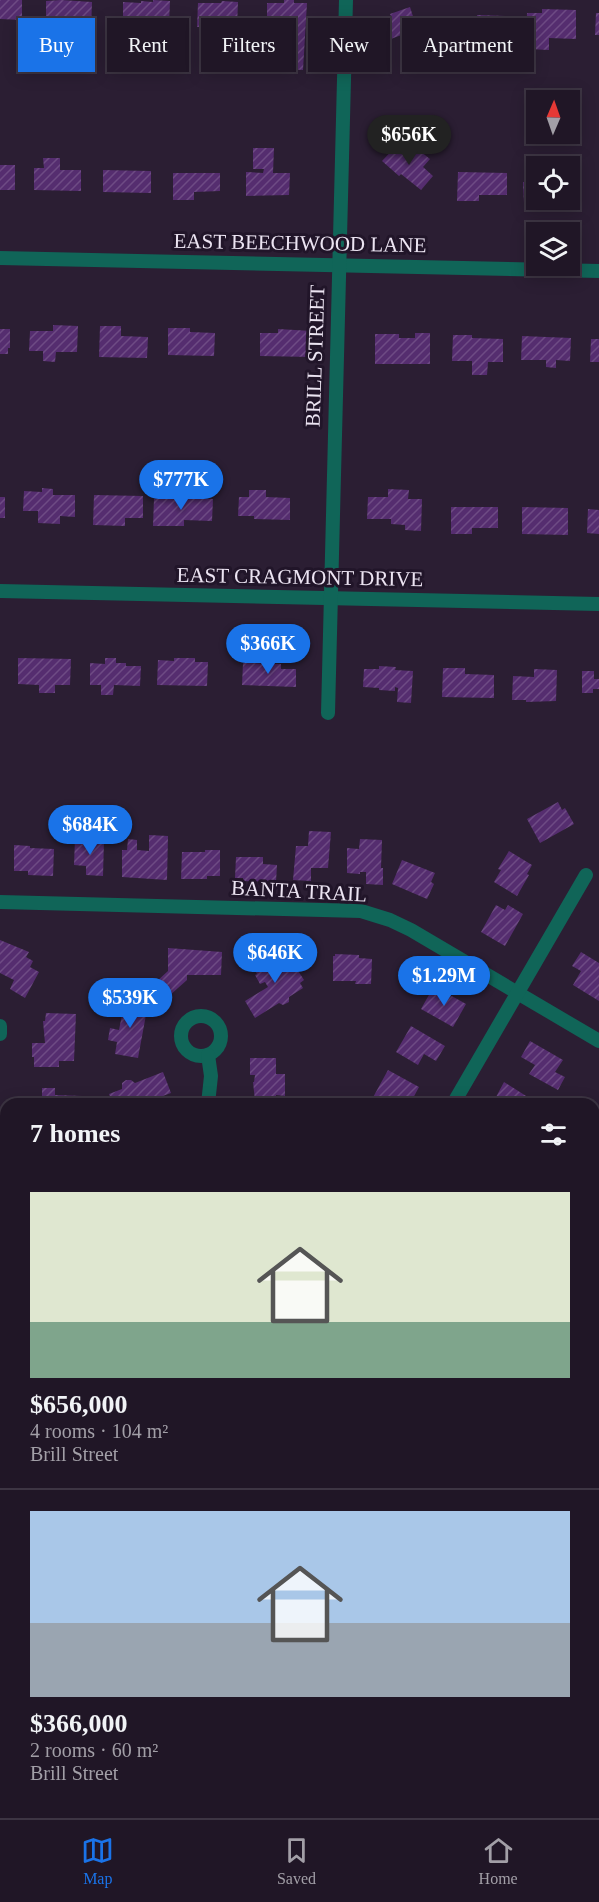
<!DOCTYPE html>
<html lang="en">
<head>
<meta charset="utf-8">
<style>
	body { margin:0; font-family:"Times New Roman",serif; background:#281f2e; color:#f1f3f6; height:100vh; display:flex; flex-direction:column; font-size:22px; white-space:nowrap }
	* { box-sizing:border-box; margin:0 }
	p { font-size:20px; color:#a29fa7 }
	.icon { flex:none; width:33px; height:33px; fill:none; stroke:currentColor; stroke-width:2; stroke-linecap:round; stroke-linejoin:round }
	.map { position:relative; flex:1; overflow:hidden }
	.side { position:absolute; left:0px; top:1098px; width:600px; height:720px; display:flex; flex-direction:column; background:#201626; border-radius:18px 18px 0 0; box-shadow:0 3px 15px #0003,0 0 0 2px #3d3543 }
	.side>* { flex:none }
	.banner { position:absolute; left:18px; top:18px; width:564px; height:54px; display:flex; gap:12px }
	.needle { width:39px; rotate:2deg }
	.fabs { position:absolute; left:526px; top:90px; display:grid; gap:12px }
	.fabs a { display:grid; place-items:center; width:54px; height:54px; border-radius:0px; background:#201626; box-shadow:0 3px 15px #0003,0 0 0 2px #3d3543; font-size:30px }
	.price { position:absolute; translate:-50% -51px; padding:0 14px; border-radius:21px; background:#1a73e8; color:#fff; font-size:20px; line-height:39px; filter:drop-shadow(0 2px 3px #0008) }
	.price::after { content:''; position:absolute; left:50%; top:36px; width:18px; height:14px; margin-left:-9px; background:inherit; clip-path:polygon(0 0,100% 0,50% 100%) }
	.price.active { background:#222; color:#fff }
	ul { padding:0; list-style:none }
	li { display:grid; align-content:center; gap:12px; height:318px; padding:0 30px }
	li+li { border-top:2px solid #3d3543 }
	li span { display:grid; place-items:center; height:186px; border-radius:0px; color:#555 }
	li>.icon { margin-inline-start:auto }
	span .icon { width:108px; height:108px; fill:#fffc; stroke-width:1 }
	li b { font-size:26px }
	h2 { display:flex; justify-content:space-between; align-items:center; height:72px; padding:0 30px; font-size:26px }
	.pill { padding:0 21px; border-radius:0px; background:#201626; box-shadow:0 3px 15px #0003,0 0 0 2px #3d3543; font-size:21px; line-height:54px }
	.pill.active { background:#1a73e8; color:#fff }
	.menu { display:flex; justify-content:space-around; align-items:center; height:84px; border-top:2px solid #3d3543; background:#201626; font-size:16px; color:#a29fa7 }
	.menu a { display:grid; justify-items:center; gap:3px }
	.menu .active { color:#1a73e8 }
	.map>svg:first-child { display:block }
</style>
</head>
<body>
<div class="map">
<svg width="599" height="1818" viewBox="0 0 599 1818">
	<defs>
		<pattern id="water-rules" width="6" height="5" patternUnits="userSpaceOnUse" patternTransform="scale(1.5)"><rect width="6" height="5" fill="#001230"/><path d="M0 2.5h6" fill="none" stroke="#25344e"/></pattern>
		<pattern id="building-hatch" width="6" height="6" patternUnits="userSpaceOnUse" patternTransform="scale(1.5)"><rect width="6" height="6" fill="#552d6f"/><path d="M-1 1l2-2M0 6l6-6M5 7l2-2" fill="none" stroke="#6e4b84"/></pattern>
	</defs>
	<rect width="100%" height="100%" fill="#2b1e33"/>
	<path fill="url(#water-rules)" d="M0,1280L6,1283V1335L0,1338Z"/>
	<g fill="url(#building-hatch)">
		<path d="M0,0H22V20L0,19Z"/>
		<path d="M61,0L92,2L91,30L61,31V22H46V1Z"/>
		<path d="M153,0L170,1L169,26L123,25V2L141,3V1L153,2Z"/>
		<path d="M284,0H294V3H307L303,70L283,69L284,44H287V32H276L277,24H267V3H284Z"/>
		<path d="M222,1L238,2L237,27H197L198,3H221Z"/>
		<path d="M410,7L417,29L383,42L377,25L386,21L385,18L391,16L390,14Z"/>
		<path d="M542,9L576,10V39L549,38V50L526,49L527,13H542Z"/>
		<path d="M596,13H599V35H595Z"/>
		<path d="M477,15L505,16L504,43L482,42V58L463,57L464,41H457L458,17L477,18Z"/>
		<path d="M397,145L409,155L415,147L430,159L423,167L433,176L421,190L401,174L399,176L382,161Z"/>
		<path d="M253,148H274L273,173H290L289,195L246,196V172L263,173L264,169H253Z"/>
		<path d="M43,158H60V170H81V191L34,190V168H44Z"/>
		<rect x="0" y="165" width="15" height="25"/>
		<path d="M103,170L151,171V193L103,192Z"/>
		<path d="M458,172L507,173V195H479V201H457Z"/>
		<path d="M173,173H220V191L194,192V200H173Z"/>
		<path d="M570,181H574V202L524,203L523,182H537V200H570Z"/>
		<path d="M53,325L78,326L77,352H56L55,362L43,361V351H29L30,331H53Z"/>
		<path d="M100,326H121V336L148,337L147,358L99,357Z"/>
		<path d="M168,328H190V332L215,333L214,356L168,355Z"/>
		<path d="M0,329H10V348H8V354H0Z"/>
		<path d="M278,329L312,331V357L260,356V333H278Z"/>
		<path d="M415,333H430V364H375V334H399V338H415Z"/>
		<path d="M453,335H472V338L503,339V362H488L487,375H472V361H452Z"/>
		<path d="M522,336L571,338L570,361L556,360V368L546,367V360H521Z"/>
		<path d="M591,339H599V362H590Z"/>
		<path d="M42,488L53,489V495H75V517L60,516V524L38,523V511H23L24,491L42,492Z"/>
		<path d="M388,489L409,490L408,499H422L421,531L405,530V525L391,524V519H367L368,497H388Z"/>
		<path d="M249,490H266V497L290,498V520L254,519V516H238L239,497H249Z"/>
		<path d="M94,495L143,496V518H125V526L93,525Z"/>
		<rect x="0" y="497" width="5" height="21"/>
		<path d="M163,498L213,499L212,521L184,520V526H153L154,499Z"/>
		<path d="M451,507H498V528H472V534H451Z"/>
		<path d="M522,507L568,508V535L522,534Z"/>
		<path d="M588,509L599,510V534L587,533Z"/>
		<path d="M18,658L71,659L70,685H55V693H39V685L18,684Z"/>
		<path d="M105,658H116V663H126V666H141L140,686L114,685L113,695H101V685H90V663L105,664Z"/>
		<path d="M174,658H195V662H208L207,686L157,685L158,660L174,661Z"/>
		<path d="M243,663L281,664V669H296V687L242,685Z"/>
		<path d="M379,666L396,667L395,670L413,671L411,703L397,702L398,688L395,687V691L379,690V688L363,687L364,669H379Z"/>
		<path d="M443,668H465V674L494,675V698L442,697Z"/>
		<path d="M534,669L557,670L556,701L526,702V700H512L513,676L534,677Z"/>
		<path d="M582,671H594V679H599V689H593V693H582Z"/>
		<path d="M558,802L562,810L565,808L574,824L540,843L527,819Z"/>
		<path d="M309,831L331,832L328,868H311V881L293,880L296,846H308Z"/>
		<path d="M149,835L168,836L167,880L122,877V850H127L128,839L137,840V850L149,851Z"/>
		<path d="M75,839L104,840L103,876L86,875V866L74,865Z"/>
		<path d="M360,839L382,840L381,868H383V885L366,884V872H360V874L347,873V848L359,849Z"/>
		<path d="M14,845L30,846V848L54,849L53,876L28,875V871H14Z"/>
		<path d="M205,850H220V876H207V879H181L182,852H205Z"/>
		<path d="M509,851L532,865L527,874L529,875L517,896L494,882L501,870L498,869Z"/>
		<path d="M236,857H263V864L277,865L276,882L243,881V878H235Z"/>
		<path d="M402,860L435,873L431,882L434,884L427,899L392,884Z"/>
		<path d="M496,905L505,910L508,905L523,914L505,946L481,932Z"/>
		<path d="M0,940L29,952L26,957L33,961L30,967L39,972L25,998L10,989L14,980L0,973Z"/>
		<path d="M168,948L222,952L221,975H187V980L169,996L156,982L168,971Z"/>
		<path d="M281,951L292,969L295,966L304,980L300,983L303,988L289,997V1002L283,1005L279,1003L255,1018L245,1001L268,987L265,982L260,984L255,975L257,974L253,967Z"/>
		<path d="M581,952L599,963V1001L573,985L581,971L572,966Z"/>
		<path d="M335,954L359,955V958L372,959L371,984H355L356,981H333V956H335Z"/>
		<path d="M434,986L466,1004L453,1027L421,1009Z"/>
		<path d="M125,1000L148,1004L138,1058L115,1054L117,1042L108,1040L110,1028L119,1030Z"/>
		<path d="M46,1013L76,1014L74,1061H59V1067H34V1057H32V1043H45L43,1021H45Z"/>
		<path d="M411,1026L445,1046L436,1061L424,1054L418,1065L396,1052Z"/>
		<path d="M530,1041L563,1060L555,1072L565,1077L558,1090L529,1074L535,1065L521,1057Z"/>
		<path d="M250,1058H276V1074H285V1096L276,1095V1101H255L253,1082H254L255,1075H250Z"/>
		<path d="M388,1070L419,1087L411,1102L400,1096L395,1104H377L371,1101Z"/>
		<path d="M163,1072L171,1093L160,1097L162,1103L113,1104L109,1094L122,1089V1083L126,1080H131L135,1083Z"/>
		<path d="M504,1082L534,1101L532,1104H501L503,1101L496,1097Z"/>
		<path d="M42,1088H55V1095L82,1096V1104H29V1098H42Z"/>
		<path d="M594,1168L599,1169L597,1182H599V1190L596,1206H594Z"/>
		<path d="M1,1206L6,1211V1243L3,1245L0,1242Z"/>
		<rect x="594" y="1245" width="5" height="14"/>
		<rect x="0" y="1503" width="6" height="11"/>
		<path d="M0,1577L6,1578V1598H3L2,1607H6V1626L0,1625Z"/>
		<path d="M0,1642H3L2,1654H5L4,1677L0,1676Z"/>
		<path d="M0,1714H6L4,1753H0Z"/>
		<path d="M0,1779H6V1812H19V1818H0Z"/>
		<path d="M108,1812H133L132,1818H107Z"/>
		<path d="M231,1812H258L257,1818H231Z"/>
		<rect x="364" y="1812" width="21" height="6"/>
		<rect x="548" y="1812" width="35" height="6"/>
	</g>
	<g fill="none" stroke-linecap="round" stroke-linejoin="round">
		<g stroke="#106558" stroke-width="14">
			<path d="M0,258L599,271"/>
			<path d="M0,591L599,604"/>
			<path d="M328,713L346,0"/>
			<path d="M0,902L361,911L390,920L411,930L599,1041"/>
			<circle cx="201" cy="1036" r="20"/>
			<path d="M0,1026V1034"/>
			<path d="M208,1104L211,1076L208,1055"/>
			<path d="M453,1104L586,875"/>
			<path d="M0,1165H6"/>
			<path d="M180,1812V1818"/>
			<path d="M307,1818V1812"/>
		</g>
		<g stroke="#1a8574" stroke-width="18">
			<path d="M0,1372L6,1373"/>
			<path d="M594,1390H599"/>
		</g>
	</g>
	<g text-anchor="middle" dominant-baseline="central" stroke-width="6" stroke-linejoin="round" paint-order="stroke">
		<g font-size="21" fill="#ece4f2" stroke="#211529">
			<text transform="translate(300 243) rotate(1)">EAST BEECHWOOD LANE</text>
			<text transform="translate(315 356) rotate(-88)">BRILL STREET</text>
			<text transform="translate(300 577) rotate(1)">EAST CRAGMONT DRIVE</text>
			<text transform="translate(299 891) rotate(3)">BANTA TRAIL</text>
		</g>
	</g>
</svg>
<div class="fabs">
<a><svg class="needle" viewBox="-14 -14 28 28"><path d="M0-13l5 13h-10z" fill="#e53935"/><path d="M0 13l5-13h-10z" fill="#a29fa7"/></svg></a>
<a><svg class="icon" aria-label="locate" viewBox="0 0 24 24"><circle cx="12" cy="12" r="6"/><path d="M12 2v4M12 18v4M2 12h4M18 12h4"/></svg></a>
<a><svg class="icon" aria-label="layers" viewBox="0 0 24 24"><path d="M12 4l9 5-9 5-9-5zM3 14l9 5 9-5"/></svg></a>
</div>
<b class="price active" style="left:409px;top:166px">$656K</b>
<b class="price" style="left:181px;top:511px">$777K</b>
<b class="price" style="left:268px;top:675px">$366K</b>
<b class="price" style="left:90px;top:856px">$684K</b>
<b class="price" style="left:275px;top:984px">$646K</b>
<b class="price" style="left:444px;top:1007px">$1.29M</b>
<b class="price" style="left:130px;top:1029px">$539K</b>
<div class="banner">
<a class="pill active">Buy</a>
<a class="pill">Rent</a>
<a class="pill">Filters</a>
<a class="pill">New</a>
<a class="pill">Apartment</a>
</div>
<section class="side">
<h2>7 homes<svg class="icon" aria-label="filters" viewBox="0 0 24 24"><path d="M4 7h16M4 17h16"/><circle cx="9" cy="7" r="2"/><circle cx="15" cy="17" r="2"/></svg></h2>
<ul>
<li><span style="background:linear-gradient(#dfe7d0 70%,#7fa58c 0)"><svg class="icon" aria-label="home" viewBox="0 0 24 24"><path d="M3 11l9-7 9 7M6 9v11h12V9"/></svg></span><div><b>$656,000</b><p>4 rooms · 104 m²</p><p>Brill Street</p></div></li>
<li><span style="background:linear-gradient(#a9c7e8 60%,#9aa5b1 0)"><svg class="icon" aria-label="home" viewBox="0 0 24 24"><path d="M3 11l9-7 9 7M6 9v11h12V9"/></svg></span><div><b>$366,000</b><p>2 rooms · 60 m²</p><p>Brill Street</p></div></li>
</ul>
</section>
</div>
<nav class="menu">
<a class="active"><svg class="icon" aria-label="map" viewBox="0 0 24 24"><path d="M3 6l6-2 6 2 6-2v14l-6 2-6-2-6 2zM9 4v14M15 6v14"/></svg>Map</a>
<a><svg class="icon" aria-label="saved" viewBox="0 0 24 24"><path d="M7 4h10v16l-5-4-5 4z"/></svg>Saved</a>
<a><svg class="icon" aria-label="home" viewBox="0 0 24 24"><path d="M3 11l9-7 9 7M6 9v11h12V9"/></svg>Home</a>
</nav>
</body>
</html>
